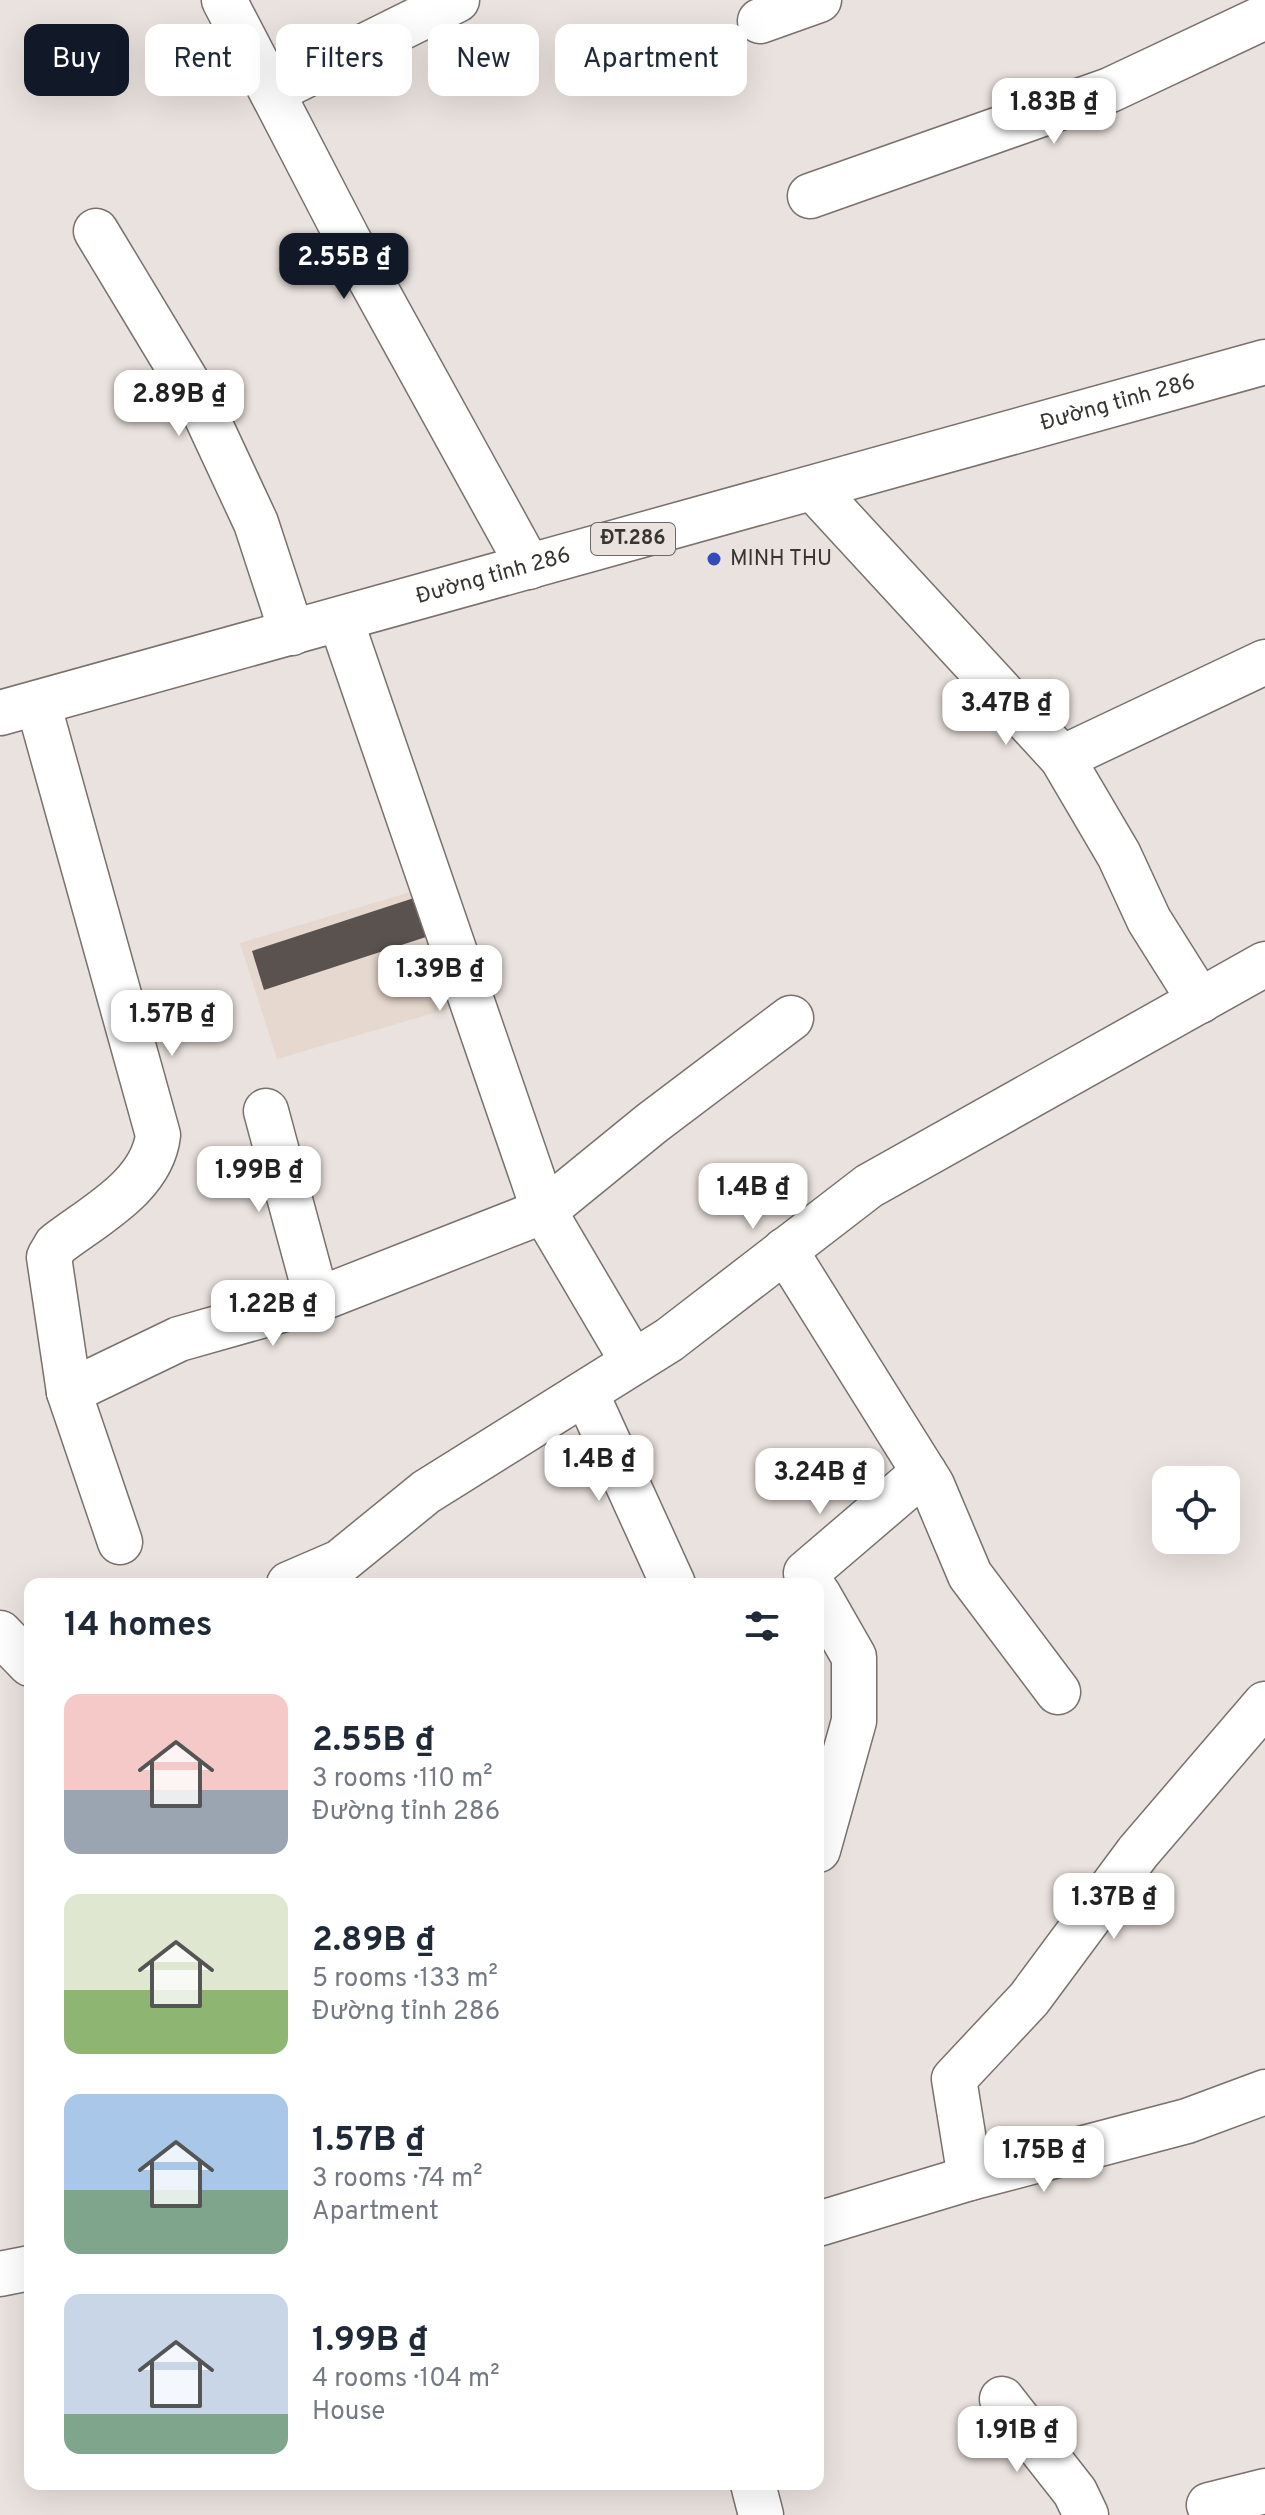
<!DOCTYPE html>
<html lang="en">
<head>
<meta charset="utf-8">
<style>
	body { margin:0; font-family:Overpass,sans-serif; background:#f2f2f3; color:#1f2937; height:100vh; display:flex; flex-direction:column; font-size:30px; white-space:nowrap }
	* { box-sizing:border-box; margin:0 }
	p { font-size:26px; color:#747a83 }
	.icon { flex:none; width:44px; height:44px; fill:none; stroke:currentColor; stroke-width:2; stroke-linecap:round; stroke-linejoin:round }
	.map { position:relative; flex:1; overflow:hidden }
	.details { position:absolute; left:24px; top:1578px; width:800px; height:912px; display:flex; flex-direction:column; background:#fff; border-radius:16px; box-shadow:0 8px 32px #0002 }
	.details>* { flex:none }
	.top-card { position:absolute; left:24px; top:24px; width:800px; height:72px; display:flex; gap:16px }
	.controls { position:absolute; left:1152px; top:1466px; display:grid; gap:16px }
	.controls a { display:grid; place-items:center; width:88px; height:88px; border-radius:16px; background:#fff; box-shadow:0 8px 32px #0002; font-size:40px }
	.price { position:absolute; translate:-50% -68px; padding:0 18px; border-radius:16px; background:#fff; color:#222; font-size:26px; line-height:52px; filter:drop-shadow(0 2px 4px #0008) }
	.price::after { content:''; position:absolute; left:50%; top:48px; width:24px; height:18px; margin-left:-12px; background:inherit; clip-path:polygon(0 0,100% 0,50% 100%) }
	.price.on { background:#111827; color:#fff }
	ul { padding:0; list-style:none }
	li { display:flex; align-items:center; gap:24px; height:200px; padding:0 40px }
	li span { display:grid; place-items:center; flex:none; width:224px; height:160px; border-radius:16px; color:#555 }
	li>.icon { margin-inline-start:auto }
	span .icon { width:96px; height:96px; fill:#fffc; stroke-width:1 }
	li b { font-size:34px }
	h2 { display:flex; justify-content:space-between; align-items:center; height:96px; padding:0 40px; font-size:34px }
	.pill { padding:0 28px; border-radius:16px; background:#fff; box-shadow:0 8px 32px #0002; font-size:28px; line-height:72px }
	.pill.on { background:#111827; color:#fff }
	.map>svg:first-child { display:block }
</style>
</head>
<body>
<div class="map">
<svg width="1265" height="2515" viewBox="0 0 1265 2515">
	<rect width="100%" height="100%" fill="#eae2de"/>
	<path fill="#e6d8ce" d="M424,888L461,1005L277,1059L240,943Z"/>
	<path fill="#59524e" d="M417,897L429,936L264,990L252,951Z"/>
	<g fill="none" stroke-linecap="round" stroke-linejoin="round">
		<defs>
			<g id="minor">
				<path d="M224,0L347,237L529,567"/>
				<path d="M760,21L819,0"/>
				<path d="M272,92L457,0"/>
				<path d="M810,196L1110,90L1265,17"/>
				<path d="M96,231L201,405L256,523L292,633"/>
				<path d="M814,489L1062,758L1119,855L1149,920L1200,1001"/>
				<path d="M341,621L544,1211L633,1362"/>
				<path d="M38,703L158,1135C152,1187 93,1216 56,1245L49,1257L69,1392"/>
				<path d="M1062,758L1265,662"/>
				<path d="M266,1111L317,1300"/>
				<path d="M785,1250L932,1485L970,1575L1058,1692"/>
				<path d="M586,1393L673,1584"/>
				<path d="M120,1542L69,1392L179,1339L317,1300L544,1211L652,1123L791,1018"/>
				<path d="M289,1584L340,1562L426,1492L669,1340L869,1186L1265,964"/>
				<path d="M813,1584L806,1573L924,1472"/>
				<path d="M818,1594L854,1657V1721L818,1850"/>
				<path d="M0,1633L30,1664"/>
				<path d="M970,2178L954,2079L1029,1999L1138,1852L1265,1704"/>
				<path d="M818,2224L970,2178L1187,2121L1265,2092"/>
				<path d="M0,2274L30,2268"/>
				<path d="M1002,2399L1075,2492L1086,2515"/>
				<path d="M753,2484L761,2515"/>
				<path d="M1209,2505L1265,2491"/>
			</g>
			<g id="major">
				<path id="s1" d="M0,713L1265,362"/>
			</g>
		</defs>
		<use href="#minor" stroke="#78716d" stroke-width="47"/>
		<use href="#major" stroke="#78716d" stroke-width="47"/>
		<use href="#minor" stroke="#fff" stroke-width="44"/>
		<use href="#major" stroke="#fff" stroke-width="44"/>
	</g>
	<circle fill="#314bbc" stroke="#eae2de" stroke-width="3" cx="714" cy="559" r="8"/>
	<g text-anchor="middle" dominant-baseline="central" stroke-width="8" stroke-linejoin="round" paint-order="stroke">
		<rect fill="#eae2de" stroke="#6d6866" stroke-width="2" x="591" y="523" width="84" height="32" rx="6"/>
		<g font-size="20" font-weight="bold" fill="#373432">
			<text x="633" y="539">ĐT.286</text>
		</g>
		<g font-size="22" fill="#373432" stroke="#eae2de">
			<text stroke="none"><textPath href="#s1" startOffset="1160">Đường tỉnh 286</textPath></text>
			<text stroke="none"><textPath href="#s1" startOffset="512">Đường tỉnh 286</textPath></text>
		</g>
		<g font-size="22" fill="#373432" stroke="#eae2de" text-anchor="start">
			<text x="730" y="559">MINH THU</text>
		</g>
	</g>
</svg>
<div class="controls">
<a><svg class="icon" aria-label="locate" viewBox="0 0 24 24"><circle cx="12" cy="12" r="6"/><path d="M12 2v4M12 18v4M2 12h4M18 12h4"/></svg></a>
</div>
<b class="price" style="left:1054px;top:146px">1.83B ₫</b>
<b class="price on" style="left:344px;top:301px">2.55B ₫</b>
<b class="price" style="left:179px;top:438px">2.89B ₫</b>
<b class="price" style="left:1006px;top:747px">3.47B ₫</b>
<b class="price" style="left:440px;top:1013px">1.39B ₫</b>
<b class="price" style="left:172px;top:1058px">1.57B ₫</b>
<b class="price" style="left:259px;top:1214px">1.99B ₫</b>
<b class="price" style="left:753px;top:1231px">1.4B ₫</b>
<b class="price" style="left:273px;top:1348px">1.22B ₫</b>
<b class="price" style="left:599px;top:1503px">1.4B ₫</b>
<b class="price" style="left:820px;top:1516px">3.24B ₫</b>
<b class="price" style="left:1114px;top:1941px">1.37B ₫</b>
<b class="price" style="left:1044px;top:2194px">1.75B ₫</b>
<b class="price" style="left:1017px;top:2474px">1.91B ₫</b>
<div class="top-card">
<a class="pill on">Buy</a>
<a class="pill">Rent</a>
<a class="pill">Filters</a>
<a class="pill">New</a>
<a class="pill">Apartment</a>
</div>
<section class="details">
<h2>14 homes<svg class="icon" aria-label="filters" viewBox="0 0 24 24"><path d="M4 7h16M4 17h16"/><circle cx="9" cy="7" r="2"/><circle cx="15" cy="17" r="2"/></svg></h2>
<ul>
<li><span style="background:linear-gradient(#f6c9c9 60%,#9aa5b1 0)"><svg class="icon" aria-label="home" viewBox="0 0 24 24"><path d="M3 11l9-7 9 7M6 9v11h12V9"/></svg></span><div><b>2.55B ₫</b><p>3 rooms · 110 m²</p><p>Đường tỉnh 286</p></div></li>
<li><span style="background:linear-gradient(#dfe7d0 60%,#8fb573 0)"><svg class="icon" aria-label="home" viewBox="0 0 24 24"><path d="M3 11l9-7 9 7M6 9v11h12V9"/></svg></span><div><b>2.89B ₫</b><p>5 rooms · 133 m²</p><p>Đường tỉnh 286</p></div></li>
<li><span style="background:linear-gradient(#a9c7e8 60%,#7fa58c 0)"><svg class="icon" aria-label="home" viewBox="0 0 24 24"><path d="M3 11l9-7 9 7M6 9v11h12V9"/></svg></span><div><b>1.57B ₫</b><p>3 rooms · 74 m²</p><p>Apartment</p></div></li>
<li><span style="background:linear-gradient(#c9d6e8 75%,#7fa58c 0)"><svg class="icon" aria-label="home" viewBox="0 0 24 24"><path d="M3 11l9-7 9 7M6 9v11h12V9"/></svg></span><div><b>1.99B ₫</b><p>4 rooms · 104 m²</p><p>House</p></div></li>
</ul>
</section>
</div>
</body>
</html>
